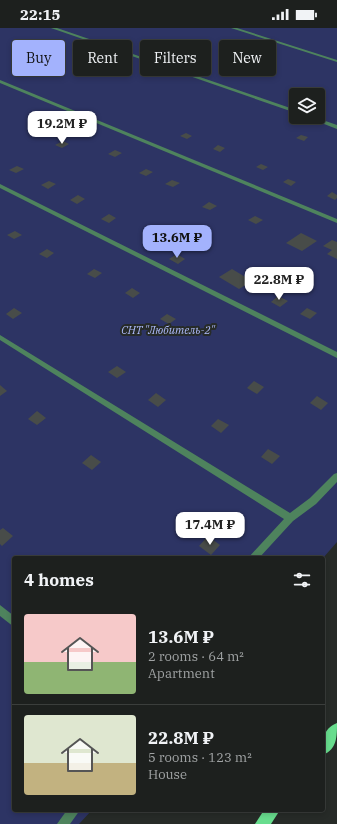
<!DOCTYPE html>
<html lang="en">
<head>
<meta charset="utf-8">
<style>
	body { margin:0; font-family:"IBM Plex Serif",serif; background:#252827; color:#f1f3f6; height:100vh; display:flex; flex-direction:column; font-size:15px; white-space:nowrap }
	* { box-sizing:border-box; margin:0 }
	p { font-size:13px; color:#a0a3a4 }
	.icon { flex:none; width:22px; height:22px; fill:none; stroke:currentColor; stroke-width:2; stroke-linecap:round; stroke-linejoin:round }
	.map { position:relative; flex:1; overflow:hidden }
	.panel { position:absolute; left:12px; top:528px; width:313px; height:256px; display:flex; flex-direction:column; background:#1d201e; border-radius:4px; box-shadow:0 2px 6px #0003,0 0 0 1px #3b3e3c }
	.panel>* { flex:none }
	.hud { position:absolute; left:12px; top:12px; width:313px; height:36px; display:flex; gap:8px }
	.tools { position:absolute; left:289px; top:60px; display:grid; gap:8px }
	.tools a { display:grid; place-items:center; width:36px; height:36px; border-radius:4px; background:#1d201e; box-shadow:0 2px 6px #0003,0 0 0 1px #3b3e3c; font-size:20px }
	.price { position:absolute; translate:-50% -34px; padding:0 9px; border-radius:8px; background:#fff; color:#222; font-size:13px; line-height:26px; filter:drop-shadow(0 1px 2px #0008) }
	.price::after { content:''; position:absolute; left:50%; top:24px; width:12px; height:9px; margin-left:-6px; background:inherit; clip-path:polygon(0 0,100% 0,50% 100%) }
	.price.selected { background:#a3b2fd; color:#111 }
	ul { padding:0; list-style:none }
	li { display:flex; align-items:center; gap:12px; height:100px; padding:0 12px }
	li+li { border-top:1px solid #3b3e3c }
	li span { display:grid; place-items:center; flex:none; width:112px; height:80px; border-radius:4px; color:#555 }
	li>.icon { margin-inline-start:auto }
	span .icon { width:48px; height:48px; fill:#fffc; stroke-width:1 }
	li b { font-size:17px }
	h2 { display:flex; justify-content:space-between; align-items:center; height:48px; padding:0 12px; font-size:17px }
	.tag { padding:0 14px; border-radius:4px; background:#1d201e; box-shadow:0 2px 6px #0003,0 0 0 1px #3b3e3c; font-size:14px; line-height:36px }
	.tag.selected { background:#a3b2fd; color:#111 }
	.status { display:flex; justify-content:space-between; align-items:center; height:28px; padding:0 20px; background:#1d201e; direction:ltr }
	.status svg { height:11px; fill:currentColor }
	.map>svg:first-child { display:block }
</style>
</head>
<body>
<div class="status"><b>22:15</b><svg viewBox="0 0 49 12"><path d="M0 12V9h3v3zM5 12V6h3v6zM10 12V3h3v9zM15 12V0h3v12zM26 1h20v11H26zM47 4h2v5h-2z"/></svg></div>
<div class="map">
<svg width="337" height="796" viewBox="0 0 337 796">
	<rect width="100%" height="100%" fill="#272b28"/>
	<path fill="#2d3464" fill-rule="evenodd" d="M0,0H337V514L323,530H14V782H92L79,796H0ZM296,67H318V89H296Z"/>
	<g fill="#484c49">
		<path d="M186,105L192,108L187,111L180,108Z"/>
		<path d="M301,107L308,109L304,113L296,110Z"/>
		<path d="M63,113L69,116L62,120L55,117Z"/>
		<path d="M218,117L225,120L220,124L213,121Z"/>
		<path d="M115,122L122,125L115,129L108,126Z"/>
		<path d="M261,136L268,139L263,142L256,139Z"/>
		<path d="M17,138L24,141L16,145L9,142Z"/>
		<path d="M146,141L153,144L146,148L139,145Z"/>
		<path d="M288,151L296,154L291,158L283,154Z"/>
		<path d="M172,152L180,155L173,159L165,156Z"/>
		<path d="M49,153L56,156L48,161L41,157Z"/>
		<path d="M332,164L337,167V170L335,172L327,168Z"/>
		<path d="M78,167L85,171L77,176L70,172Z"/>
		<path d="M209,174L217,178L210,182L202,179Z"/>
		<path d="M109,186L116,190L109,195L101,191Z"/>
		<path d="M255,188L263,192L256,196L248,192Z"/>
		<path d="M15,203L22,207L14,211L7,207Z"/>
		<path d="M301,205L317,213L302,223L286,215Z"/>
		<path d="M158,210L166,215L158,220L150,216Z"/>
		<path d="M332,212L337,214V231L327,226L332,222L323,218Z"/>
		<path d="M47,221L54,225L47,230L39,226Z"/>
		<path d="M177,226L185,231L178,236L169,231Z"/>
		<path d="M94,241L102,245L95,250L87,246Z"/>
		<path d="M232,241L252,253L239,261L219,249Z"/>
		<path d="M132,260L140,265L133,270L125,265Z"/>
		<path d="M278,268L288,273L280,279L271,274Z"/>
		<path d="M14,280L22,285L13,291L6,286Z"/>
		<path d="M307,280L317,285L310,291L300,286Z"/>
		<path d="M167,286L176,291L169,296L160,291Z"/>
		<path d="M117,338L126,344L117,350L108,344Z"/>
		<path d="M254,353L264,359L257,366L247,360Z"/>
		<path d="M0,357L7,363L0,368Z"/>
		<path d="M156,365L166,372L158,379L148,372Z"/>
		<path d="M317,368L328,375L321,382L310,375Z"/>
		<path d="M37,383L46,390L37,397L28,391Z"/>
		<path d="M218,391L229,397L221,405L211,398Z"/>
		<path d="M268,421L280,428L272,436L261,429Z"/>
		<path d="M91,427L101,434L92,442L82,435Z"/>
		<path d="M3,500L13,508L2,518L0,516V502Z"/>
		<path d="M208,508L220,517L211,527L199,518Z"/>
	</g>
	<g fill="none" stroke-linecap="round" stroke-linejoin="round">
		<g fill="#4e835d" fill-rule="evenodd">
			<path d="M51,0H57L296,82V85Z"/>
			<path d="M231,0H237L337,32V34Z"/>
			<path d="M0,52L337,191V195L0,55Z"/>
			<path d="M306,89H314L337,97V101Z"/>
			<path d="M0,156L337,324V330L0,160Z"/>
			<path d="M0,307L290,485L310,470L334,446L337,445V454L316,476L293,493L259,530H248L284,491L0,312Z"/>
			<path d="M0,577L14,588V599L0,588Z"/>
			<path d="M67,782H80L70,796H57Z"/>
		</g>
		<g fill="#68dd8e" fill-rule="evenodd">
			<path d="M337,695C337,709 337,721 323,727C323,713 322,701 337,695Z"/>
			<path d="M264,782H280L271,796H255Z"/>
		</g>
	</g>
	<g text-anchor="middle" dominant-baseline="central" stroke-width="4" stroke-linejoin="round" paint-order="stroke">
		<g font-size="11" font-style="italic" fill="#afbcfc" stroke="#272b28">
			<text x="168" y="302">СНТ "Любитель-2"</text>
		</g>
	</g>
</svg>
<div class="tools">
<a><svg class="icon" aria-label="layers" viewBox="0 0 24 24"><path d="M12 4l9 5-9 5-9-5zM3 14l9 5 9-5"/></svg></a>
</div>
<b class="price" style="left:62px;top:117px">19.2M ₽</b>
<b class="price selected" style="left:177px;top:231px">13.6M ₽</b>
<b class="price" style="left:279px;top:273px">22.8M ₽</b>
<b class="price" style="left:210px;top:518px">17.4M ₽</b>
<div class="hud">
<a class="tag selected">Buy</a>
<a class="tag">Rent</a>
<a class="tag">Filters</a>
<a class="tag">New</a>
</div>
<section class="panel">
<h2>4 homes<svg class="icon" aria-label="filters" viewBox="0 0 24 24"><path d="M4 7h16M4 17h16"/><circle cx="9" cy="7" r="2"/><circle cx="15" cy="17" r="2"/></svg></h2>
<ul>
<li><span style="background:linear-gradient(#f6c9c9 60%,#8fb573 0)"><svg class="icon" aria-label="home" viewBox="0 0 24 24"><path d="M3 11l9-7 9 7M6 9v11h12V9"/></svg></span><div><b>13.6M ₽</b><p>2 rooms · 64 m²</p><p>Apartment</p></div></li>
<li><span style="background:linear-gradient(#dfe7d0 60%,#c2b280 0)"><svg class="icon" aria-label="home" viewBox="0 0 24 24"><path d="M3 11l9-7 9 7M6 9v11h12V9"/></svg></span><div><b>22.8M ₽</b><p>5 rooms · 123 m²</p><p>House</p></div></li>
</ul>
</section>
</div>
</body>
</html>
